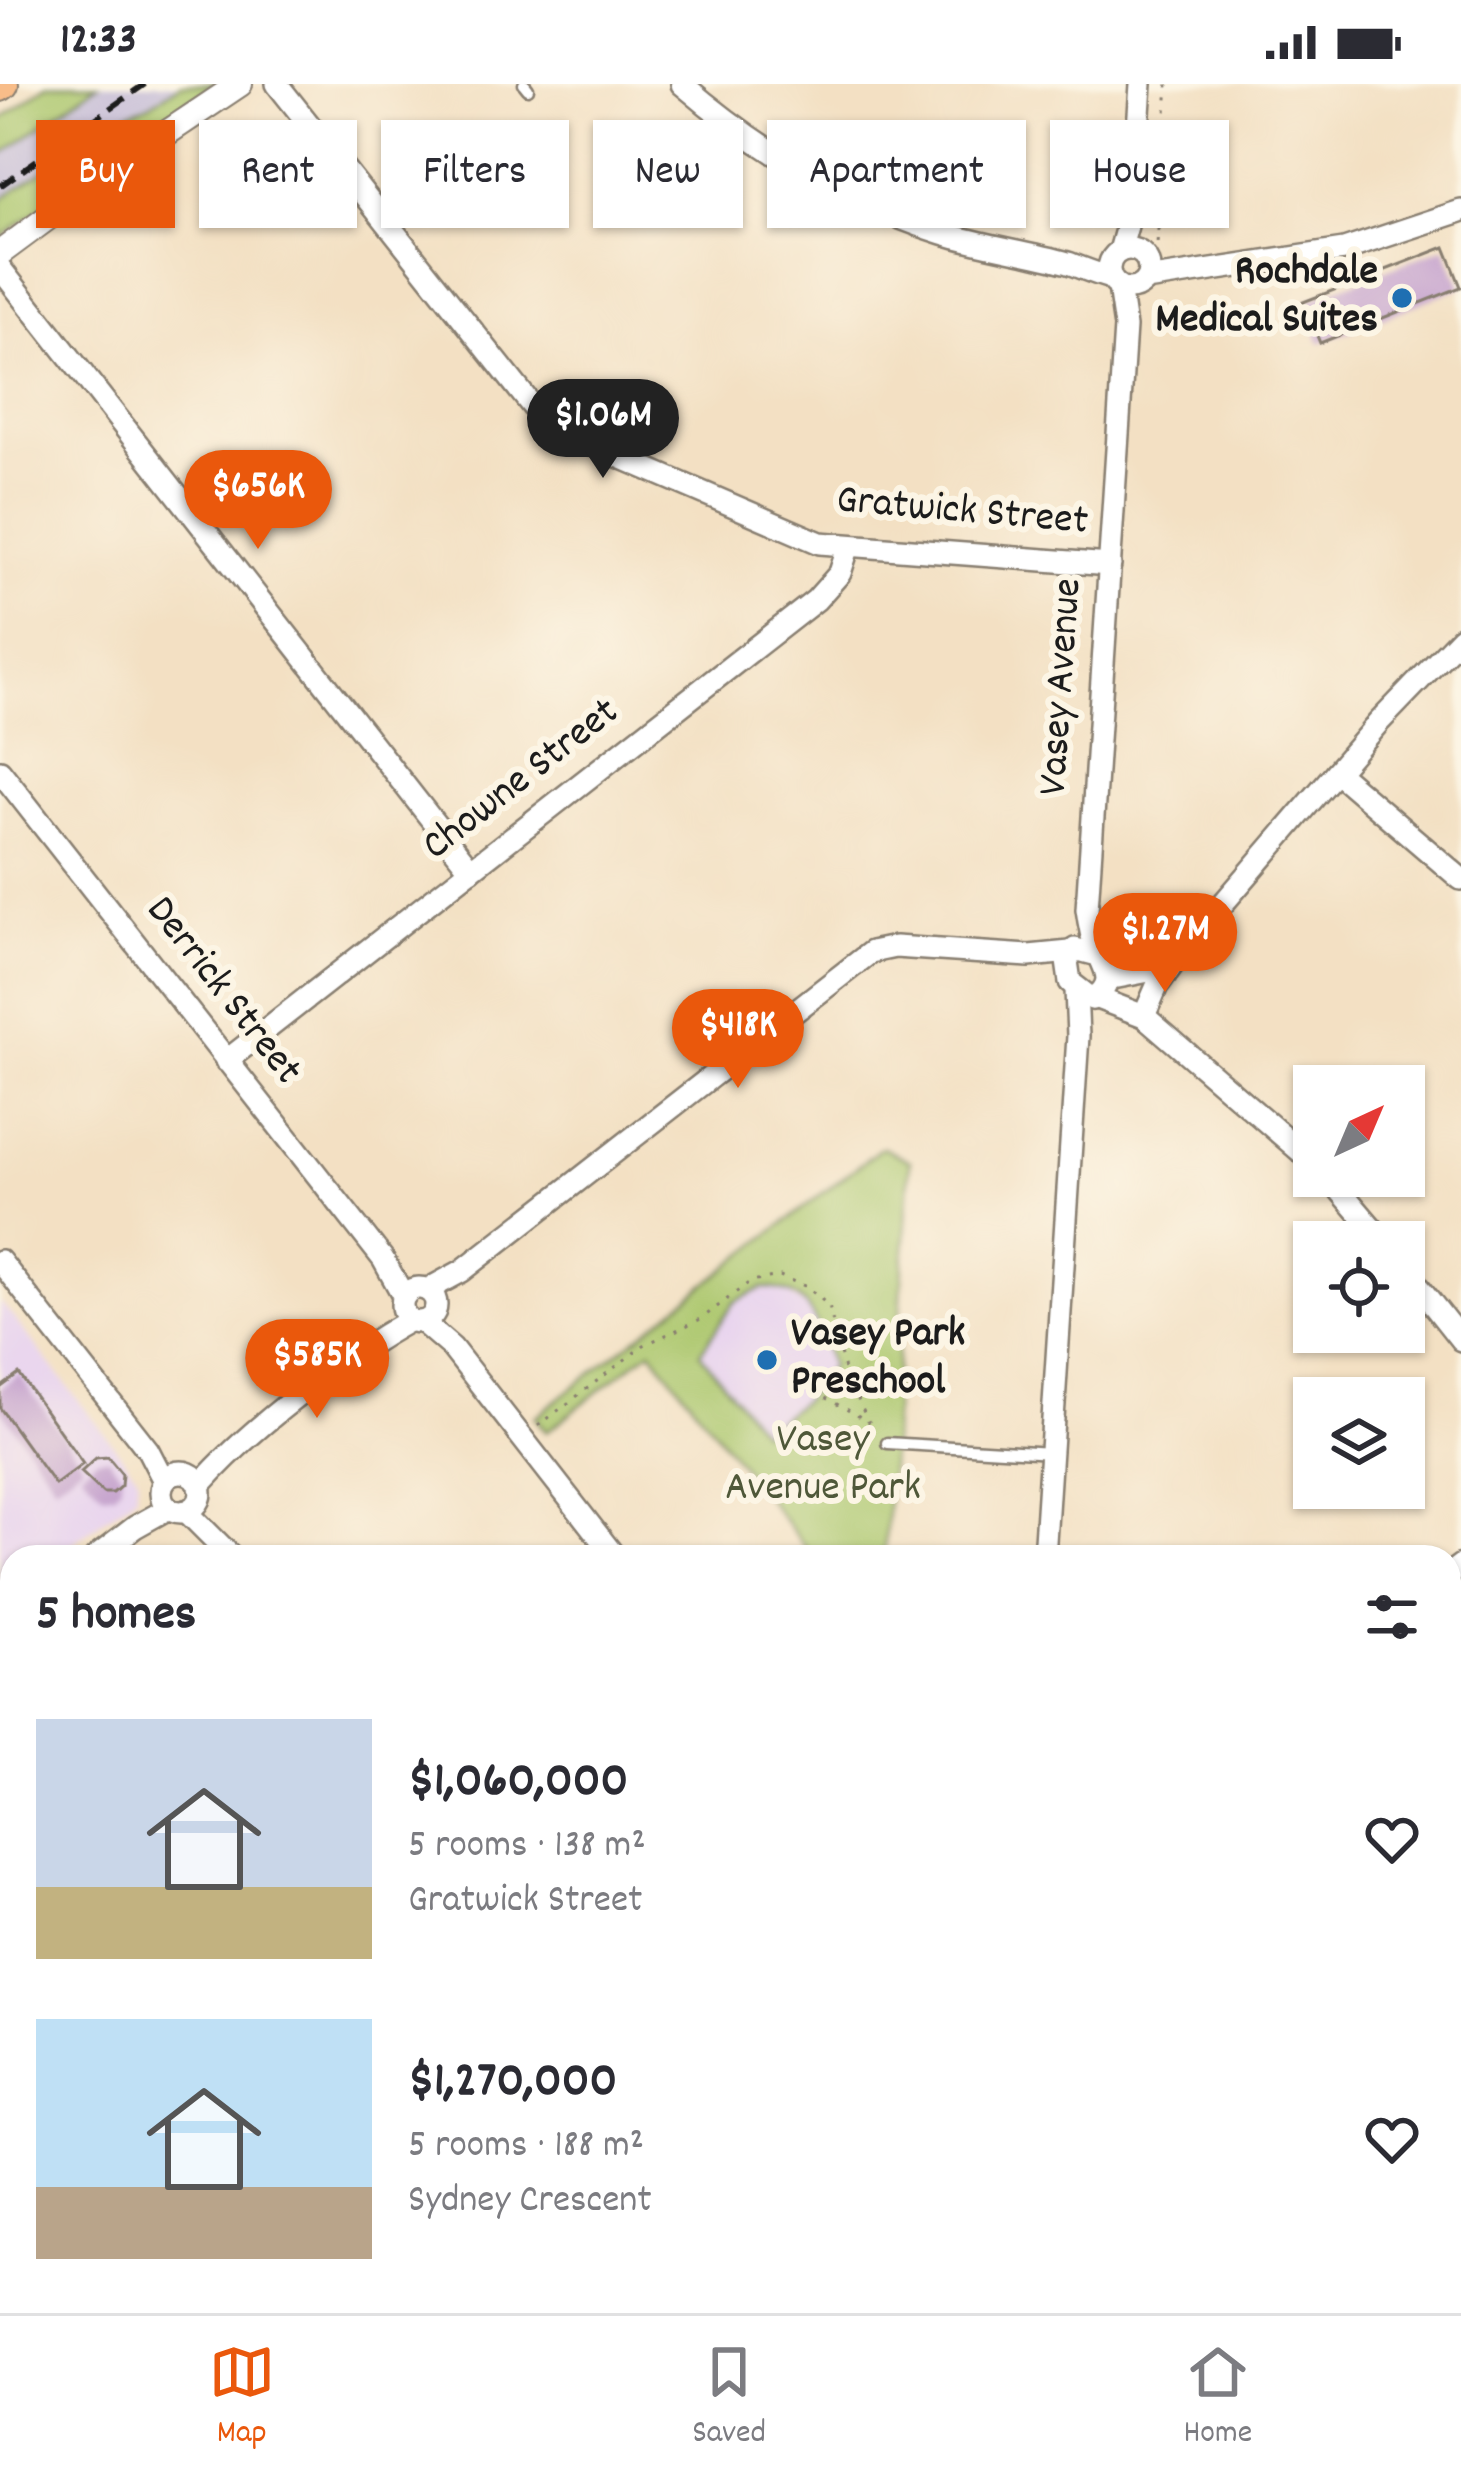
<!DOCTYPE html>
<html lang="en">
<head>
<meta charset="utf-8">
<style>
	body { margin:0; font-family:Dekko,sans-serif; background:#f2f2f3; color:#2b2b33; height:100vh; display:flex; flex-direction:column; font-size:45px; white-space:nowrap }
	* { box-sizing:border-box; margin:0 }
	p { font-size:39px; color:#7c7c81 }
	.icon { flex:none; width:66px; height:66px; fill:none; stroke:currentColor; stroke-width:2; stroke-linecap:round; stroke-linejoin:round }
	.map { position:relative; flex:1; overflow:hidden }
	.details { position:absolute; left:0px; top:1461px; width:1461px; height:768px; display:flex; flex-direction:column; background:#fff; border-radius:36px 36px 0 0; box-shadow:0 3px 9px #0004 }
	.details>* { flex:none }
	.hud { position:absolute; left:36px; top:36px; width:1389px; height:108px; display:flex; gap:24px }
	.needle { width:78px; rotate:44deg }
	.fabs { position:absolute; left:1293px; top:981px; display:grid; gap:24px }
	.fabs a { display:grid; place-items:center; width:132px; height:132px; border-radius:0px; background:#fff; box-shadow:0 3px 9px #0004; font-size:60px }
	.price { position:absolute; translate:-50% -102px; padding:0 27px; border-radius:42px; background:#ea580c; color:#fff; font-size:39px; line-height:78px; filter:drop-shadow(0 3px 6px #0008) }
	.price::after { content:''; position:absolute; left:50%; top:72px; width:36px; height:27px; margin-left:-18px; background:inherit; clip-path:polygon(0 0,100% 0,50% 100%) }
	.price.active { background:#222; color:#fff }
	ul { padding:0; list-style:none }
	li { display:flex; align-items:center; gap:36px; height:300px; padding:0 36px }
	li span { display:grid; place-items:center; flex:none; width:336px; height:240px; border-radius:0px; color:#555 }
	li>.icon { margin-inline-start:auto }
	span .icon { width:144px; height:144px; fill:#fffc; stroke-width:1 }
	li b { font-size:51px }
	h2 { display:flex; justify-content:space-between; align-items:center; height:144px; padding:0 36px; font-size:51px }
	.chip { padding:0 42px; border-radius:0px; background:#fff; box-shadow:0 3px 9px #0004; font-size:42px; line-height:108px }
	.chip.active { background:#ea580c; color:#fff }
	.status { display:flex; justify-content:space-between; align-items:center; height:84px; padding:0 60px; background:#fff; direction:ltr }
	.status svg { height:33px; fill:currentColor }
	.dock { display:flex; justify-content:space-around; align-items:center; height:168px; border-top:3px solid #e1e1e2; background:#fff; font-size:33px; color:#7c7c81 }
	.dock a { display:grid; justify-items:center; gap:6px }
	.dock .active { color:#ea580c }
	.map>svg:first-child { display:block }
</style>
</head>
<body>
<div class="status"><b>12:33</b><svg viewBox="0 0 49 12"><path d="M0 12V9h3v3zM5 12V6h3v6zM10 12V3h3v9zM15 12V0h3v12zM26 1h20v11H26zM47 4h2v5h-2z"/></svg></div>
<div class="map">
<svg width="1461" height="2229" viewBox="0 0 1461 2229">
	<rect width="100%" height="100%" fill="#fcf5e5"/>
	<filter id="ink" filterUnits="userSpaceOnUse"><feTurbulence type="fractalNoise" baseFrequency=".00833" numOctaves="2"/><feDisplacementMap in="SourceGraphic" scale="24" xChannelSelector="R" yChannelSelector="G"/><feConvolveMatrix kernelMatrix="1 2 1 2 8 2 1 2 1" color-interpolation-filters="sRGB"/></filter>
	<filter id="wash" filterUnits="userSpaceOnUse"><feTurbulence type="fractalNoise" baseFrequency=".004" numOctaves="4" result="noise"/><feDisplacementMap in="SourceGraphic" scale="48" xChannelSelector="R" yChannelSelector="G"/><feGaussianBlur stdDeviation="2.7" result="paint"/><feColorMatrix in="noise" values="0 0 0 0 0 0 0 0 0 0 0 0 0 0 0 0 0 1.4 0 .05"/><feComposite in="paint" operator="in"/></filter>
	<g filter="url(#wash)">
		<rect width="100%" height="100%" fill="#f3e0c3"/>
		<g fill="#e7d2ef">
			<path d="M763,1204L786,1208L812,1229L823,1249L830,1284L803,1316L762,1348L700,1269L734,1218Z"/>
			<path d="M0,1217L138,1392L136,1411L55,1473H12V1506L0,1515Z"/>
		</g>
		<path fill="#c8bfd8" d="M98,0H181L149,22L125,30L0,116V72Z"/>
		<g fill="#adc86f" stroke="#647246" stroke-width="3" fill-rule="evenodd">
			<path d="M48,0H98L0,72V37Z"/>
			<path d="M181,0H216L0,154V116L126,30L149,21Z"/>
			<path d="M882,1063L910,1077L884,1473H813L651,1266L546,1348L535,1333ZM763,1204C810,1202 822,1247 830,1283L803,1316L762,1348L700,1269L734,1218Z"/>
		</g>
		<g id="blocks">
			<g fill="#c19ccc">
				<path d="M1445,163L1461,203L1320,259L1303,218Z"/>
				<path d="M19,1290L83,1380L55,1401L0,1324V1304Z"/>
				<path d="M108,1373L122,1390L121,1402L113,1409H103L81,1388L96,1374Z"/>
			</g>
		</g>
	</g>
	<g filter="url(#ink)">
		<use href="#blocks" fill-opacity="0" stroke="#887e70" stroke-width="3"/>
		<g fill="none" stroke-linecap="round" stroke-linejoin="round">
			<defs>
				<g id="service">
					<path d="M524,0L528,5"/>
					<path d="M887,1359L1051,1369"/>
				</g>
				<g id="minor">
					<path d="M277,0L548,342L820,459L1110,481"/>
					<path d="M682,0C759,66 846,119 943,149C984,162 1027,167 1068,179C1082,184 1096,190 1111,194"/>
					<circle cx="1129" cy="185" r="20"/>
					<path d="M1120,167L1133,120L1141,0"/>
					<path d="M0,184L471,786"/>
					<path d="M1146,196L1344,166L1461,127"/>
					<path d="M0,687L383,1175L404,1213"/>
					<path d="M1336,688L1461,795"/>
					<path d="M1098,871L1075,865L1067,877L1070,898L1092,915C1117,900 1105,885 1096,865C1091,852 1089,839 1087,825L1125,243L1119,203"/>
					<path d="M1118,893L1149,887L1174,872"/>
					<path d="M1097,914L1144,932L1314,1079"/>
					<path d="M1144,932L1157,902L1184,865L1379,638L1461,553"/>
					<path d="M226,977L816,516L840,489L848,464"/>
					<path d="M1328,1092L1384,1158"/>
					<path d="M0,1177L148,1366L164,1397"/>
					<path d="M1404,1184L1461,1256"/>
					<circle cx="419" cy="1221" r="17"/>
					<path d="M427,1206L462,1187L871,868L895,863L1029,872L1070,868"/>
					<path d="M422,1238L452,1264L615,1473"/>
					<circle cx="181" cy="1408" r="20"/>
					<path d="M200,1401C249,1345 345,1272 410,1236"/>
					<path d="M186,1427L232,1473"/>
					<path d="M96,1473L135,1443L169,1424"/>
					<path d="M1044,1473L1078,952L1076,906"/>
					<path d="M1449,1490L1461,1481"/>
					<path d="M0,1548L12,1539"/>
					<path d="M0,1698L12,1713"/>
					<path d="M1449,2047L1461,2063"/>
					<path d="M0,2186L12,2201"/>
					<path d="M24,2217L34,2229"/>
					<path d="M405,2217L415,2229"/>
					<path d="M811,2217L823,2229"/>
					<path d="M1196,2217L1206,2229"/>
					<path d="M681,2229L696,2217"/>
				</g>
				<path id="tertiary" d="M0,169L116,83L240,0"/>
				<path id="primary" d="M0,2L3,0"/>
			</defs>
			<use href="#service" stroke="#887e70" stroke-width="15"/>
			<use href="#minor" stroke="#887e70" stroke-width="26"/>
			<use href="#tertiary" stroke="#887e70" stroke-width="28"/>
			<use href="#primary" stroke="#887e70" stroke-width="34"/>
			<g stroke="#887e70" stroke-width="3" stroke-dasharray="3 9" stroke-linecap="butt">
				<path d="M1147,161H1157L1168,0"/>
				<path d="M815,1308L866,1336"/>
				<path d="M538,1342L644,1261L701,1235L751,1197L780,1192L807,1203L829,1222L844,1286L868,1337L877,1344"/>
			</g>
			<use href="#service" stroke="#fff" stroke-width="10"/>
			<use href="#minor" stroke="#fff" stroke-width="21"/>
			<use href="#tertiary" stroke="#fff" stroke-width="24"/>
			<use href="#primary" stroke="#f8bd89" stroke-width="30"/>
			<path stroke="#1c1c1c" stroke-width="6" stroke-dasharray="18 9" stroke-linecap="butt" d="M0,102L145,0"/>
		</g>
	</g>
	<g fill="#1f6fb2" stroke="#fcf5e5" stroke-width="4.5">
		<circle cx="1402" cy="214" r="12"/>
		<circle cx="767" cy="1276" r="12"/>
	</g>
	<g text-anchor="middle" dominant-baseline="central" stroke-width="12" stroke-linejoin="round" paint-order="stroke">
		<g font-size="42" font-weight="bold" fill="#1c1c1c" stroke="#fcf5e5" text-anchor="end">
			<text x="1378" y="190">Rochdale<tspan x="1378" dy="48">Medical Suites</tspan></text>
			<text x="791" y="1252" text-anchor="start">Vasey Park<tspan x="791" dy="48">Preschool</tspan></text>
		</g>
		<g font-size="42" fill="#1c1c1c" stroke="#fcf5e5">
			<text transform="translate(962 429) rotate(5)">Gratwick Street</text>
			<text transform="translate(1063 603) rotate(-86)">Vasey Avenue</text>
			<text transform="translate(522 697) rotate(-38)">Chowne Street</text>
			<text transform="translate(222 908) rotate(52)">Derrick Street</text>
		</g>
		<g font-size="42" fill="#4f5839" stroke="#fcf5e5">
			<text x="823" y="1358">Vasey<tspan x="823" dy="48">Avenue Park</tspan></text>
		</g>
	</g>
</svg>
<div class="fabs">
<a><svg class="needle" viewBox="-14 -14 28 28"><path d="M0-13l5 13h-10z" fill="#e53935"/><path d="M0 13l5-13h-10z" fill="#7c7c81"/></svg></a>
<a><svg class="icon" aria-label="locate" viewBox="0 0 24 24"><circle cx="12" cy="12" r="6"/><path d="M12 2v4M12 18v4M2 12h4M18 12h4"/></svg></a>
<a><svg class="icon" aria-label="layers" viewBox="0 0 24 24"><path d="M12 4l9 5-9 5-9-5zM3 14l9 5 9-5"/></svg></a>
</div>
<b class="price active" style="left:603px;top:397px">$1.06M</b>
<b class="price" style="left:258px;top:468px">$656K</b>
<b class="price" style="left:1165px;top:911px">$1.27M</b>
<b class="price" style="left:738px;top:1007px">$418K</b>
<b class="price" style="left:317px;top:1337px">$585K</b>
<div class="hud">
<a class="chip active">Buy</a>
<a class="chip">Rent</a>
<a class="chip">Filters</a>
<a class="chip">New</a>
<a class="chip">Apartment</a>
<a class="chip">House</a>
</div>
<section class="details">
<h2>5 homes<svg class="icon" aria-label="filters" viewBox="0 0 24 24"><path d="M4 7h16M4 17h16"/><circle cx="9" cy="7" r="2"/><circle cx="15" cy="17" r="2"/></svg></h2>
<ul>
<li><span style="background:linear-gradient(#c9d6e8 70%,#c2b280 0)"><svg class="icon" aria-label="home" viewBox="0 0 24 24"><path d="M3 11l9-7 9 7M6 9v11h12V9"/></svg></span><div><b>$1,060,000</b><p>5 rooms · 138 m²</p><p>Gratwick Street</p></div><svg class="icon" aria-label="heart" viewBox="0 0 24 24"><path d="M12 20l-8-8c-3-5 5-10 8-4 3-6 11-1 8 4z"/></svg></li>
<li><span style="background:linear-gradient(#bfe0f5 70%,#b9a48a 0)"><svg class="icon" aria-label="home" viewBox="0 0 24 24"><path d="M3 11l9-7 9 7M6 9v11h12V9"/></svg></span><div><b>$1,270,000</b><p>5 rooms · 188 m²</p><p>Sydney Crescent</p></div><svg class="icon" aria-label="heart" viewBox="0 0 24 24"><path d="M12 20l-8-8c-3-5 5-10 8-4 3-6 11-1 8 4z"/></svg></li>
</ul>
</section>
</div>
<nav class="dock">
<a class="active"><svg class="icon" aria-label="map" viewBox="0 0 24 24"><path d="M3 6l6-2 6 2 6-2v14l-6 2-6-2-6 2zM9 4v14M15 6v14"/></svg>Map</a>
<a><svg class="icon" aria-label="saved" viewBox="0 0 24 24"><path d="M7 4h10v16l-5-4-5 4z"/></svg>Saved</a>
<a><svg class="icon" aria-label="home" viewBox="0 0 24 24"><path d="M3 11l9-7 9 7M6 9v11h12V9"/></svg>Home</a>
</nav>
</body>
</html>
